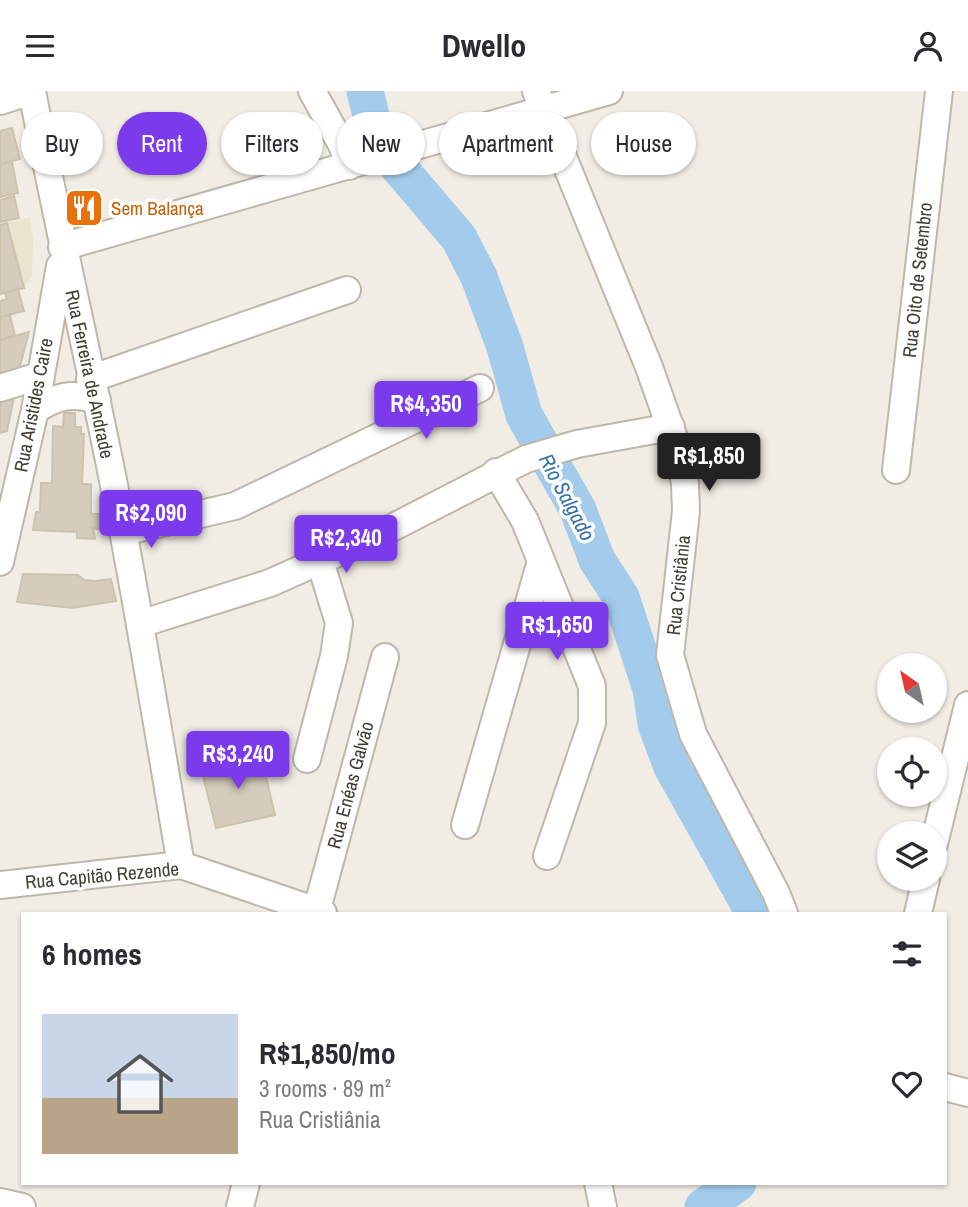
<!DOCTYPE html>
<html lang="en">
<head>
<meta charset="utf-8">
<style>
	body { margin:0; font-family:"Archivo Narrow",sans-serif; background:#f7f7f7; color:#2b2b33; height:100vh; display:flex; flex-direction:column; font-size:26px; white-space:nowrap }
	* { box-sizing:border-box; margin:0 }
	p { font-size:23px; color:#7c7c81 }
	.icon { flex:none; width:38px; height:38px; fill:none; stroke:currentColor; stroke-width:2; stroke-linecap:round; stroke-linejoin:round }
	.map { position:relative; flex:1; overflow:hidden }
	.sheet { position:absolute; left:21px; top:821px; width:926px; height:273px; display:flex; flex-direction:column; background:#fff; border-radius:0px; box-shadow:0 2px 5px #0004 }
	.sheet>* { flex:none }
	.top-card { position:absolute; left:21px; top:21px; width:928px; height:63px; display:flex; gap:14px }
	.needle { width:46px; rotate:326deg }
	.tools { position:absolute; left:877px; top:562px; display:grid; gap:14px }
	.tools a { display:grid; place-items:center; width:70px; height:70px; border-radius:50%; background:#fff; box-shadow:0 2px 5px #0004; font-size:35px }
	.price { position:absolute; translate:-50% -60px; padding:0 16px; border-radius:7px; background:#7c3aed; color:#fff; font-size:23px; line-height:46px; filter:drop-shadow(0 2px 4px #0008) }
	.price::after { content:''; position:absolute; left:50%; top:42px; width:21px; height:16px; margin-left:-10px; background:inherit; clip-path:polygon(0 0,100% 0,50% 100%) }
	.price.on { background:#222; color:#fff }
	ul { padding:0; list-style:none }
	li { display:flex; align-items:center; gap:21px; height:175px; padding:0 21px }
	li+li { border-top:2px solid #e1e1e2 }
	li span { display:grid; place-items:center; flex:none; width:196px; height:140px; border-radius:0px; color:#555 }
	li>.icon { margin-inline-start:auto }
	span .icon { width:84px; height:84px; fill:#fffc; stroke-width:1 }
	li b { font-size:30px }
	h2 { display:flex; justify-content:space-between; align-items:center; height:84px; padding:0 21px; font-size:30px }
	.chip { padding:0 24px; border-radius:32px; background:#fff; box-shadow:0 2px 5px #0004; font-size:24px; line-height:63px }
	.chip.on { background:#7c3aed; color:#fff }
	header { display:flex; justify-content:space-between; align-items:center; height:91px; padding:0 21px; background:#fff; font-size:32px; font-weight:800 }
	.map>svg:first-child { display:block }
</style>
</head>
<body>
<header><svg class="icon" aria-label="menu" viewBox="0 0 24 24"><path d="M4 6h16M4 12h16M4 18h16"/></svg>Dwello<svg class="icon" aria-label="person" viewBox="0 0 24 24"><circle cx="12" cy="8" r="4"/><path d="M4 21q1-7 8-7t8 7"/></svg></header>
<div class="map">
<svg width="968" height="1116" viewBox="0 0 968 1116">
	<rect width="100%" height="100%" fill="#f1ede4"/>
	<path fill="#eae3ce" d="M30,126L33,148L32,185L24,197L0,203V134Z"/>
	<path fill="#c9e4ae" d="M359,0H370L376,21H379L387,46L375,48Z"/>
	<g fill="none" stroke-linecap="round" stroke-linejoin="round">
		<g stroke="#a2cbec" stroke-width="37">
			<path d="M365,0L375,41L396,73L459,147L479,186L505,256L524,324L578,419L597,469L621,506L651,598L656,633L672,676L754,822"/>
			<path d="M703,1116L738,1092"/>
		</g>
	</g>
	<g fill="#d5ccbd" stroke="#ccc2ad" stroke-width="2">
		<path d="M12,37L20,68L0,73V40Z"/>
		<path d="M12,71L18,102L0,106V73Z"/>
		<path d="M14,105L19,127L0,131V109Z"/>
		<path d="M7,132L24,197L0,203V134Z"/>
		<path d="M18,198L24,220L0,226V210L7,208L5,202Z"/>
		<path d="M10,224L15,245L0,249V226Z"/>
		<path d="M29,241L19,279L0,285V249Z"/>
		<path d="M16,296L7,340L0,342V301Z"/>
		<path d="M64,322H75V336H81V343H84L82,393H91V423H100L103,439L93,437L95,448L77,447V441L33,439L36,421H40L41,392H52L53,335L63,336Z"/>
		<path d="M23,483L78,484L84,489L95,490L111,488L116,510L72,517L17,511Z"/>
		<path d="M261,665L275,724L216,737L200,673Z"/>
	</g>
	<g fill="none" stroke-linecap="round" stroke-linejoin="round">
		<defs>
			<g id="minor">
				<path d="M32,0C60,147 95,293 123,440C144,551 162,663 181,774"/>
				<path d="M312,0L343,56L349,75"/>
				<path d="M536,0L649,276L680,364L685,393L686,420L670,564L693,643L776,802L784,822"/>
				<path d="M0,10L32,0"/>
				<path d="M62,156L609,0"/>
				<path d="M90,288L347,199"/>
				<path d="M0,297L39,285"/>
				<path d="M35,319C57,305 71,301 97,309"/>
				<path d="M896,379L939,0"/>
				<path d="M496,381L525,430L592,595V632L547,765"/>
				<path d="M123,441L235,415L480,297"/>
				<path d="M0,471L35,319L60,175"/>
				<path d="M140,533L270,492L380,443L526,368L577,353L671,336"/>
				<path d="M307,668L334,565L339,532L320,470"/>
				<path d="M465,734L541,470"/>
				<path d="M934,753L968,614"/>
				<path d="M0,794L181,774L323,822"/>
				<path d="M316,822L385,566"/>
				<path d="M918,822L926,788"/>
				<path d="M945,996L968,1002"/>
				<path d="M598,1092L603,1116"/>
				<path d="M0,1111L22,1116"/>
				<path d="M240,1116L246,1092"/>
			</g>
		</defs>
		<use href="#minor" stroke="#bfb8aa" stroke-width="30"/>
		<use href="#minor" stroke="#fff" stroke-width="26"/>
	</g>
	<defs>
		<symbol id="restaurant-square" viewBox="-11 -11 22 22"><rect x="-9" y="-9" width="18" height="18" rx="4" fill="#e8710a" stroke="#fff"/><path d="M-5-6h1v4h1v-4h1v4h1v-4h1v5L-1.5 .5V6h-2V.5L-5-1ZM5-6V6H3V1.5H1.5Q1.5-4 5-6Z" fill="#fff"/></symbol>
	</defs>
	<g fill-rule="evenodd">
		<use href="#restaurant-square" x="62" y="95" width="44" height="44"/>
	</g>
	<g text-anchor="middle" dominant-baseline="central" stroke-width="7" stroke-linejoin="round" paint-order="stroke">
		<g font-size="19" fill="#c56008" stroke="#fff" text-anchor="start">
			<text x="111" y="117">Sem Balança</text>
		</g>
		<g font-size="19" fill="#433e34" stroke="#fff">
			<text transform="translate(917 189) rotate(-84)">Rua Oito de Setembro</text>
			<text transform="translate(90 283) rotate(78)">Rua Ferreira de Andrade</text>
			<text transform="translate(33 314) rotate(-79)">Rua Aristides Caire</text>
			<text transform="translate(678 494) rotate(-84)">Rua Cristiânia</text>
			<text transform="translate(350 694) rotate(-75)">Rua Enéas Galvão</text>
			<text transform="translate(102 784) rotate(-5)">Rua Capitão Rezende</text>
		</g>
		<g font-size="21" font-style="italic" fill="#3372a9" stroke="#fff">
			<text transform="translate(567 406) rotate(62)">Rio Salgado</text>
		</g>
	</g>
</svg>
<div class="tools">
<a><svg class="needle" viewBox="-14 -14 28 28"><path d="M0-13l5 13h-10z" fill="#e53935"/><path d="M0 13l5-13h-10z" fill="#7c7c81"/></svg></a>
<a><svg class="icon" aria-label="locate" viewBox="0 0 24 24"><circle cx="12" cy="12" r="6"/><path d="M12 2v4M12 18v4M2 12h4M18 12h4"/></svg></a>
<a><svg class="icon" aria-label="layers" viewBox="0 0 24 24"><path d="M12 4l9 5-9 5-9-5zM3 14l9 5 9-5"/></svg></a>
</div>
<b class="price" style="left:426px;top:350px">R$4,350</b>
<b class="price on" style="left:709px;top:402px">R$1,850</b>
<b class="price" style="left:151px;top:459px">R$2,090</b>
<b class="price" style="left:346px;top:484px">R$2,340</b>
<b class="price" style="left:557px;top:571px">R$1,650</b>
<b class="price" style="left:238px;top:700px">R$3,240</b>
<div class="top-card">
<a class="chip">Buy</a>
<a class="chip on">Rent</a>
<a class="chip">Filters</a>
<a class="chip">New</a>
<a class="chip">Apartment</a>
<a class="chip">House</a>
</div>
<section class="sheet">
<h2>6 homes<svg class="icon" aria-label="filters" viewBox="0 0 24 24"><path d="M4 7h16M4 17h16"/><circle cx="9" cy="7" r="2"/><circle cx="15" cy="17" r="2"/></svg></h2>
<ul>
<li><span style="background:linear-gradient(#c9d6e8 60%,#b9a48a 0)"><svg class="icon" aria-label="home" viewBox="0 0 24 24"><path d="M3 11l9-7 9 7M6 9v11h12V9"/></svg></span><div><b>R$1,850/mo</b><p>3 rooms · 89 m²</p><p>Rua Cristiânia</p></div><svg class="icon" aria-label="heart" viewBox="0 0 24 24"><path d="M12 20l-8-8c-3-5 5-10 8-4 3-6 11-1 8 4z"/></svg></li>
</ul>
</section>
</div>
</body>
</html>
